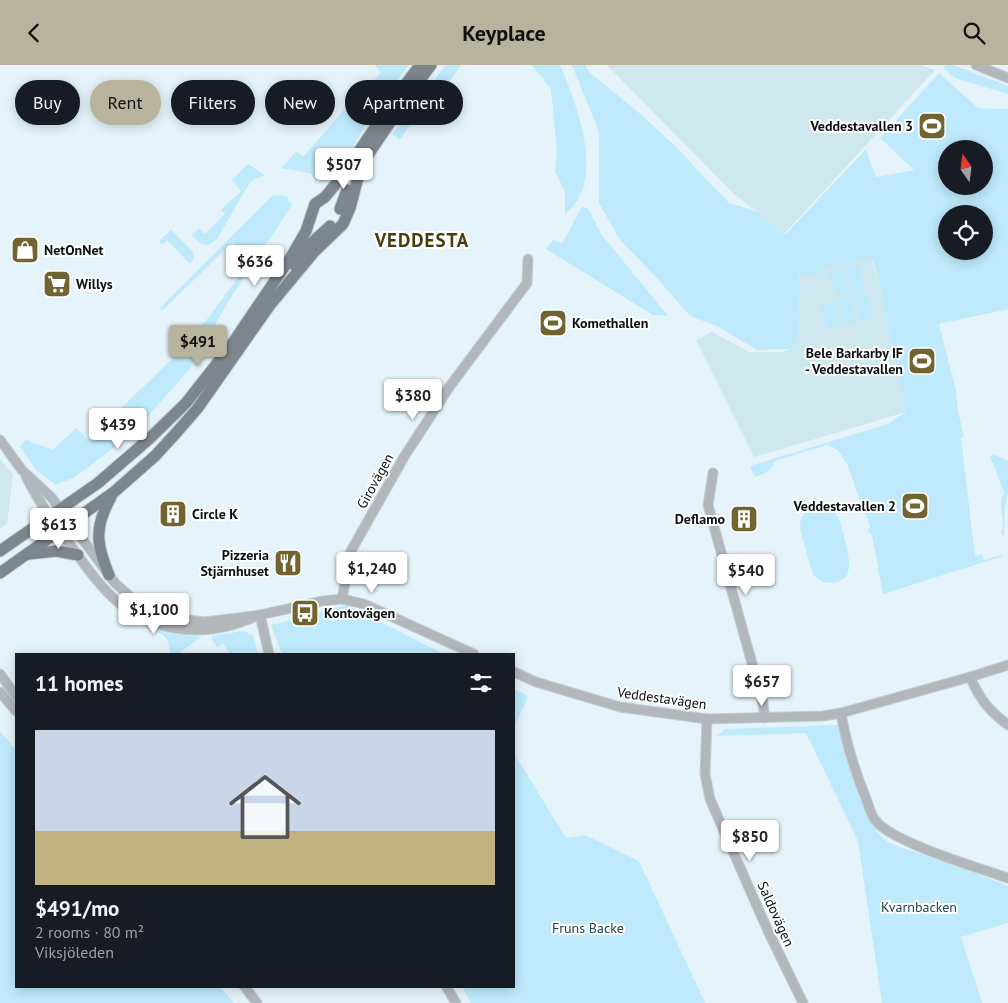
<!DOCTYPE html>
<html lang="en">
<head>
<meta charset="utf-8">
<style>
	body { margin:0; font-family:"PT Sans",sans-serif; background:#20242c; color:#f1f3f6; height:100vh; display:flex; flex-direction:column; font-size:19px; white-space:nowrap }
	* { box-sizing:border-box; margin:0 }
	p { font-size:16px; color:#9ea1a6 }
	.icon { flex:none; width:28px; height:28px; fill:none; stroke:currentColor; stroke-width:2; stroke-linecap:round; stroke-linejoin:round }
	.map { position:relative; flex:1; overflow:hidden }
	.drawer { position:absolute; left:15px; top:588px; width:500px; height:335px; display:flex; flex-direction:column; background:#171b24; border-radius:0px; box-shadow:0 2px 12px #0003 }
	.drawer>* { flex:none }
	.guide { position:absolute; left:15px; top:15px; width:500px; height:45px; display:flex; gap:10px }
	.needle { width:32px; rotate:346deg }
	.buttons { position:absolute; left:938px; top:75px; display:grid; gap:10px }
	.buttons a { display:grid; place-items:center; width:55px; height:55px; border-radius:50%; background:#171b24; box-shadow:0 2px 12px #0003; font-size:25px }
	.price { position:absolute; translate:-50% -42px; padding:0 11px; border-radius:5px; background:#fff; color:#222; font-size:16px; line-height:32px; filter:drop-shadow(0 1px 2px #0008) }
	.price::after { content:''; position:absolute; left:50%; top:30px; width:15px; height:11px; margin-left:-8px; background:inherit; clip-path:polygon(0 0,100% 0,50% 100%) }
	.price.selected { background:#b8b39d; color:#111 }
	ul { padding:0; list-style:none }
	li { display:grid; align-content:center; gap:10px; height:265px; padding:0 20px }
	li span { display:grid; place-items:center; height:155px; border-radius:0px; color:#555 }
	li>.icon { margin-inline-start:auto }
	span .icon { width:90px; height:90px; fill:#fffc; stroke-width:1 }
	li b { font-size:21px }
	h2 { display:flex; justify-content:space-between; align-items:center; height:60px; padding:0 20px; font-size:21px }
	.chip { padding:0 18px; border-radius:22px; background:#171b24; box-shadow:0 2px 12px #0003; font-size:18px; line-height:45px }
	.chip.selected { background:#b8b39d; color:#111 }
	header { display:flex; justify-content:space-between; align-items:center; height:65px; padding:0 20px; background:#b8b39d; color:#111; font-size:22px; font-weight:600 }
	.map>svg:first-child { display:block }
</style>
</head>
<body>
<header><svg class="icon" aria-label="back" viewBox="0 0 24 24"><path d="M15 5l-7 7 7 7"/></svg>Keyplace<svg class="icon" aria-label="search" viewBox="0 0 24 24"><circle cx="10" cy="10" r="6"/><path d="M15 15l6 6"/></svg></header>
<div class="map">
<svg width="1008" height="938" viewBox="0 0 1008 938">
	<rect width="100%" height="100%" fill="#e5f4fa"/>
	<g fill="#cfe7ef">
		<path d="M607,0H921L935,5L785,168L734,129Z"/>
		<path d="M871,194L881,225L906,347L754,392L696,275L712,267L749,287H781L790,284L798,275L800,223L799,207Z"/>
		<path d="M0,393L13,410L7,458L0,464Z"/>
	</g>
	<g fill="#beeafb" fill-rule="evenodd">
		<path d="M375,0H409L378,41L338,106L333,111L316,116L312,109L281,103L296,87L304,91L350,38L353,28L367,26L373,21L375,14L381,8Z"/>
		<path d="M446,0H461L436,35L429,30L400,75L392,69Z"/>
		<path d="M532,0H560C575,35 600,100 578,134C574,140 571,145 565,148V126L555,107L557,87L551,24Z"/>
		<path d="M572,0H586L588,6L644,52L676,82L729,138L758,147L786,169L866,84L876,112L914,105L880,73L939,8L978,43L1008,44V244L939,259L956,326L958,346L964,372L961,373L975,491L982,489L984,495L1002,490L1003,491L883,529L872,470L870,469L868,464L870,462L847,399L838,385L827,380L775,396C773,406 765,408 755,412L750,401L888,359L906,347L881,225L872,194L823,203L819,212L799,208L800,223L798,275L790,284L757,285L717,261L690,251L656,212L620,175L599,138V67ZM946,84H984V121H946ZM946,149H984V186H946Z"/>
		<path d="M946,0H953L1008,21V29L955,13L943,3Z"/>
		<path d="M248,99L265,110L253,115L247,122L217,174L209,180L201,179L192,170L199,163L205,169L225,149L221,145L241,126L232,115Z"/>
		<path d="M282,130L287,132L292,140L228,237L188,306L133,368L75,412L56,420L37,406L20,382L26,375L53,385L76,363L88,375L167,299L208,253L246,202L245,199L250,194L233,177L162,246L160,243L272,131Z"/>
		<path d="M582,142L588,143L601,169L668,251L653,250L546,184L553,175L562,179Z"/>
		<path d="M171,165L193,187L194,194L190,199L167,175L162,179L159,176Z"/>
		<path d="M858,199L865,224L851,228L845,203Z"/>
		<path d="M842,203L849,228L836,232L829,207Z"/>
		<path d="M866,227L873,252L860,255L853,230Z"/>
		<path d="M850,231L857,256L843,260L837,235Z"/>
		<path d="M834,236L841,261L828,265L821,240Z"/>
		<path d="M994,390L1008,396V429L1005,442L1004,473L1001,467L1003,465C1004,451 997,441 1004,428L990,391Z"/>
		<path d="M819,441C825,442 829,443 834,447C840,453 842,463 844,472C848,488 858,518 830,518C822,518 818,515 813,509C810,500 807,491 805,482C799,463 794,447 819,441Z"/>
		<path d="M347,540L444,589H282L271,560Z"/>
		<path d="M143,560L166,568L201,572L178,589H170C169,568 161,568 143,562Z"/>
		<path d="M243,566L253,570L258,589H230L223,578L217,582L212,575V571Z"/>
		<path d="M514,624L528,631L514,663Z"/>
		<path d="M838,660L854,717L877,767L889,778L970,806L1008,821V858L961,872L982,938H882L858,776L806,668L717,671L725,664Z"/>
		<path d="M0,666L16,685V921H219L234,938H0Z"/>
		<path d="M514,688L566,773L585,770L639,796L705,938H471L462,921H514Z"/>
	</g>
	<g fill="none" stroke-linecap="round" stroke-linejoin="round">
		<defs>
			<g id="minor">
				<path d="M976,0L1008,13"/>
				<path d="M0,375L22,405L51,432L115,518L133,534L152,546L179,554L205,557L260,550L322,536L342,534L364,539L474,589"/>
				<path d="M713,408L708,440L763,638L765,653"/>
				<path d="M26,411C39,438 56,461 74,485C87,503 101,523 119,538C156,569 209,572 252,553"/>
				<path d="M342,534L351,486L404,392L450,321L527,218L528,194"/>
				<path d="M260,550L269,589"/>
				<path d="M514,607L536,617L620,642L707,654L823,651L841,648L970,612L1008,600"/>
				<path d="M0,609L16,631"/>
				<path d="M970,612C980,634 988,645 1008,660"/>
				<path d="M0,627L16,646"/>
				<path d="M841,648C846,678 855,707 867,736C869,742 871,751 876,756C892,777 979,803 1008,813"/>
				<path d="M707,654L705,709L710,734L768,866L803,938"/>
				<path d="M244,921L257,938"/>
				<path d="M446,921L456,938"/>
			</g>
			<g id="major">
				<path d="M357,106L406,34L431,0"/>
				<path d="M340,144L347,125"/>
				<path d="M294,200L307,182L330,161"/>
				<path d="M0,486L98,418L149,374L186,338L230,282L291,192L306,166L315,139L325,132L340,114L393,36L420,0"/>
				<path d="M29,489L56,486L78,490"/>
				<path d="M0,508L114,427L155,391L176,368L197,344L270,240L314,187L343,159L350,143L361,101"/>
				<path d="M109,510C96,478 94,463 111,432"/>
			</g>
		</defs>
		<use href="#minor" stroke="#c2cfd5" stroke-width="11"/>
		<use href="#major" stroke="#c2cfd5" stroke-width="13"/>
		<use href="#minor" stroke="#b2b7bb" stroke-width="9"/>
		<use href="#major" stroke="#7d858d" stroke-width="11"/>
	</g>
	<defs>
		<symbol id="stadium-square" viewBox="-11 -11 22 22"><rect x="-9" y="-9" width="18" height="18" rx="4" fill="#726431" stroke="#fff"/><path d="M0-5a6.5 5 0 1 0 0 10a6.5 5 0 1 0 0-10ZM-3.5-1.8h7v3.6h-7Z" fill="#fff"/></symbol>
		<symbol id="shop-square" viewBox="-11 -11 22 22"><rect x="-9" y="-9" width="18" height="18" rx="4" fill="#726431" stroke="#fff"/><path d="M-5-2.5h2.3a2.7 3.5 0 0 1 5.4 0H5L5.5 6h-11ZM-1.5-2.5h3a1.5 2.3 0 0 0-3 0Z" fill="#fff"/></symbol>
		<symbol id="supermarket-square" viewBox="-11 -11 22 22"><rect x="-9" y="-9" width="18" height="18" rx="4" fill="#726431" stroke="#fff"/><path d="M-6-5.5h2.5l.6 2H6L4.5 2H-2.5L-4.4-4H-6ZM-1.5 3.2a1.3 1.3 0 1 0 .1 0ZM3 3.2a1.3 1.3 0 1 0 .1 0Z" fill="#fff"/></symbol>
		<symbol id="building-square" viewBox="-11 -11 22 22"><rect x="-9" y="-9" width="18" height="18" rx="4" fill="#726431" stroke="#fff"/><path d="M-4-6H4V6H1V3H-1V6H-4ZM-2.5-4.3h1.7v1.8h-1.7ZM.8-4.3h1.7v1.8H.8ZM-2.5-1h1.7V.8h-1.7ZM.8-1h1.7V.8H.8Z" fill="#fff"/></symbol>
		<symbol id="restaurant-square" viewBox="-11 -11 22 22"><rect x="-9" y="-9" width="18" height="18" rx="4" fill="#726431" stroke="#fff"/><path d="M-5-6h1v4h1v-4h1v4h1v-4h1v5L-1.5 .5V6h-2V.5L-5-1ZM5-6V6H3V1.5H1.5Q1.5-4 5-6Z" fill="#fff"/></symbol>
		<symbol id="bus-square" viewBox="-11 -11 22 22"><rect x="-9" y="-9" width="18" height="18" rx="4" fill="#726431" stroke="#fff"/><path d="M-5-6H5V4H4V6H2V4H-2V6H-4V4H-5ZM-3.5-4V0h7V-4ZM-3.5 1.2v1.5H-2V1.2ZM2 1.2v1.5H3.5V1.2Z" fill="#fff"/></symbol>
	</defs>
	<g fill-rule="evenodd">
		<use href="#stadium-square" x="916" y="45" width="32" height="32"/>
		<use href="#shop-square" x="9" y="169" width="32" height="32"/>
		<use href="#supermarket-square" x="41" y="203" width="32" height="32"/>
		<use href="#stadium-square" x="537" y="242" width="32" height="32"/>
		<use href="#stadium-square" x="906" y="280" width="32" height="32"/>
		<use href="#stadium-square" x="899" y="425" width="32" height="32"/>
		<use href="#building-square" x="157" y="433" width="32" height="32"/>
		<use href="#building-square" x="728" y="438" width="32" height="32"/>
		<use href="#restaurant-square" x="272" y="482" width="32" height="32"/>
		<use href="#bus-square" x="289" y="532" width="32" height="32"/>
	</g>
	<g text-anchor="middle" dominant-baseline="central" stroke-width="4" stroke-linejoin="round" paint-order="stroke">
		<g font-size="14" font-weight="bold" fill="#090e10" stroke="#fff" text-anchor="end">
			<text x="913" y="61">Veddestavallen 3</text>
			<text x="44" y="185" text-anchor="start">NetOnNet</text>
			<text x="76" y="219" text-anchor="start">Willys</text>
			<text x="572" y="258" text-anchor="start">Komethallen</text>
			<text x="903" y="288">Bele Barkarby IF<tspan x="903" dy="16">- Veddestavallen</tspan></text>
			<text x="896" y="441">Veddestavallen 2</text>
			<text x="192" y="449" text-anchor="start">Circle K</text>
			<text x="725" y="454">Deflamo</text>
			<text x="269" y="490">Pizzeria<tspan x="269" dy="16">Stjärnhuset</tspan></text>
			<text x="324" y="548" text-anchor="start">Kontovägen</text>
		</g>
		<g font-size="14" fill="#090e10" stroke="#fff">
			<text transform="translate(375 416) rotate(-61)">Girovägen</text>
			<text transform="translate(662 633) rotate(8)">Veddestavägen</text>
			<text transform="translate(776 849) rotate(66)">Saldovägen</text>
		</g>
		<g font-size="14" fill="#204451" stroke="#fff">
			<text x="919" y="842">Kvarnbacken</text>
			<text x="588" y="863">Fruns Backe</text>
		</g>
		<g font-size="19" font-weight="bold" letter-spacing="1" fill="#473c12" stroke="#fff">
			<text x="422" y="175">VEDDESTA</text>
		</g>
	</g>
</svg>
<div class="buttons">
<a><svg class="needle" viewBox="-14 -14 28 28"><path d="M0-13l5 13h-10z" fill="#e53935"/><path d="M0 13l5-13h-10z" fill="#9ea1a6"/></svg></a>
<a><svg class="icon" aria-label="locate" viewBox="0 0 24 24"><circle cx="12" cy="12" r="6"/><path d="M12 2v4M12 18v4M2 12h4M18 12h4"/></svg></a>
</div>
<b class="price" style="left:344px;top:125px">$507</b>
<b class="price" style="left:255px;top:222px">$636</b>
<b class="price selected" style="left:198px;top:302px">$491</b>
<b class="price" style="left:413px;top:356px">$380</b>
<b class="price" style="left:118px;top:385px">$439</b>
<b class="price" style="left:59px;top:485px">$613</b>
<b class="price" style="left:372px;top:529px">$1,240</b>
<b class="price" style="left:746px;top:531px">$540</b>
<b class="price" style="left:154px;top:570px">$1,100</b>
<b class="price" style="left:762px;top:642px">$657</b>
<b class="price" style="left:750px;top:797px">$850</b>
<div class="guide">
<a class="chip">Buy</a>
<a class="chip selected">Rent</a>
<a class="chip">Filters</a>
<a class="chip">New</a>
<a class="chip">Apartment</a>
</div>
<section class="drawer">
<h2>11 homes<svg class="icon" aria-label="filters" viewBox="0 0 24 24"><path d="M4 7h16M4 17h16"/><circle cx="9" cy="7" r="2"/><circle cx="15" cy="17" r="2"/></svg></h2>
<ul>
<li><span style="background:linear-gradient(#c9d6e8 65%,#c2b280 0)"><svg class="icon" aria-label="home" viewBox="0 0 24 24"><path d="M3 11l9-7 9 7M6 9v11h12V9"/></svg></span><div><b>$491/mo</b><p>2 rooms · 80 m²</p><p>Viksjöleden</p></div></li>
</ul>
</section>
</div>
</body>
</html>
